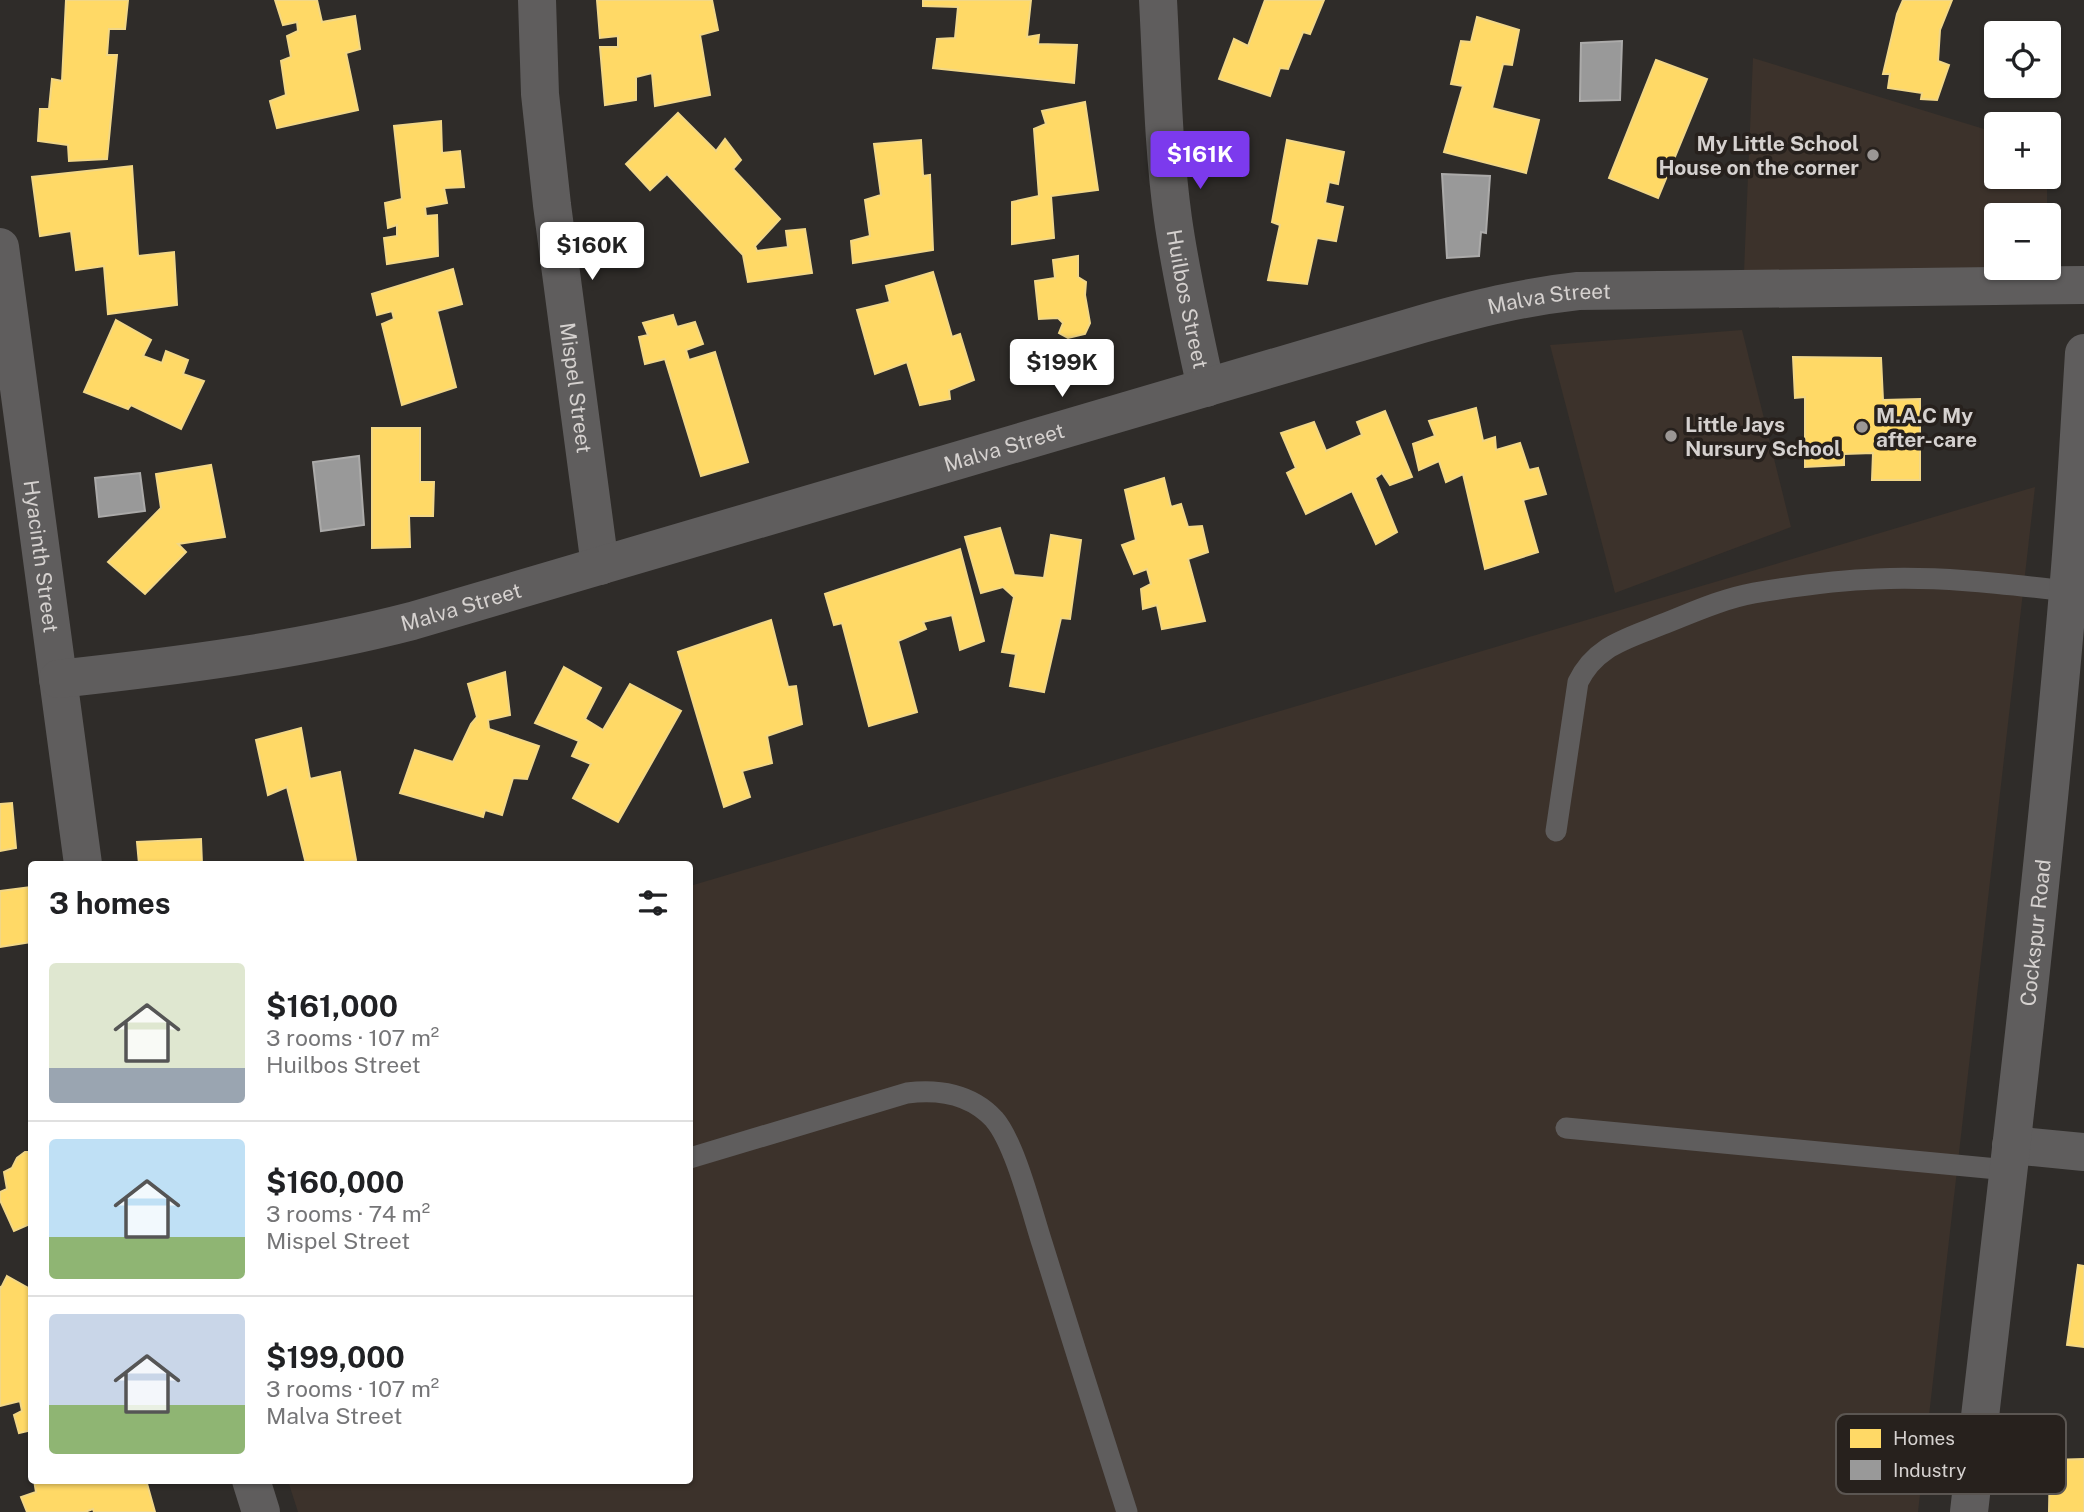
<!DOCTYPE html>
<html lang="en">
<head>
<meta charset="utf-8">
<style>
	body { margin:0; font-family:"Public Sans",sans-serif; background:#f2f2f2; color:#202124; height:100vh; display:flex; flex-direction:column; font-size:26px; white-space:nowrap }
	* { box-sizing:border-box; margin:0 }
	p { font-size:23px; color:#757577 }
	.icon { flex:none; width:38px; height:38px; fill:none; stroke:currentColor; stroke-width:2; stroke-linecap:round; stroke-linejoin:round }
	.map { position:relative; flex:1; overflow:hidden }
	.drawer { position:absolute; left:28px; top:861px; width:665px; height:623px; display:flex; flex-direction:column; background:#fff; border-radius:7px; box-shadow:0 2px 5px #0004 }
	.drawer>* { flex:none }
	.buttons { position:absolute; left:1984px; top:21px; display:grid; gap:14px }
	.buttons a { display:grid; place-items:center; width:77px; height:77px; border-radius:7px; background:#fff; box-shadow:0 2px 5px #0004; font-size:35px }
	.price { position:absolute; translate:-50% -60px; padding:0 16px; border-radius:7px; background:#fff; color:#222; font-size:23px; line-height:46px; filter:drop-shadow(0 2px 4px #0008) }
	.price::after { content:''; position:absolute; left:50%; top:42px; width:21px; height:16px; margin-left:-10px; background:inherit; clip-path:polygon(0 0,100% 0,50% 100%) }
	.price.current { background:#7c3aed; color:#fff }
	ul { padding:0; list-style:none }
	li { display:flex; align-items:center; gap:21px; height:175px; padding:0 21px }
	li+li { border-top:2px solid #e0e0e0 }
	li span { display:grid; place-items:center; flex:none; width:196px; height:140px; border-radius:7px; color:#555 }
	li>.icon { margin-inline-start:auto }
	span .icon { width:84px; height:84px; fill:#fffc; stroke-width:1 }
	li b { font-size:30px }
	h2 { display:flex; justify-content:space-between; align-items:center; height:84px; padding:0 21px; font-size:30px }
	.map>svg:first-child { display:block }
</style>
</head>
<body>
<div class="map">
<svg width="2084" height="1512" viewBox="0 0 2084 1512">
	<rect width="100%" height="100%" fill="#2f2c29"/>
	<g fill="#3c322b">
		<path d="M1753,58L1997,133V177H2047V214L1997,215V260L1982,274L1744,271Z"/>
		<path d="M1742,330L1791,527L1615,593L1550,345Z"/>
		<path d="M2035,487L1918,1512H298L288,1481L690,1480V886Z"/>
	</g>
	<g fill="#ffd966" stroke="#f2d786" stroke-width="2">
		<path d="M66,0H128L125,29H109L107,55H117L107,159L69,161L68,145L38,141L40,109H49L52,79L62,81Z"/>
		<path d="M317,0L322,22L355,16L360,49L346,53L358,110L277,128L270,101L286,95L281,61L291,57L287,36L298,31L297,22L283,25L275,0Z"/>
		<path d="M597,0H712L718,30L700,35L710,95L655,106L652,73L636,77V100L605,105L600,47H618V36L600,38Z"/>
		<path d="M923,0H1031L1027,37L1039,35L1038,44L1077,45L1074,83L933,68L937,39L955,38L958,7L923,6Z"/>
		<path d="M1265,0H1324L1310,34L1303,32L1288,69L1280,68L1270,96L1219,79L1234,39L1248,46Z"/>
		<path d="M1903,0H1952L1940,30L1938,61L1949,65L1937,100L1921,99L1922,93L1888,88L1890,74H1883L1897,14Z"/>
		<path d="M1477,17L1519,30L1512,65L1503,64L1492,108L1539,120L1526,173L1444,152L1463,86L1451,84L1461,41L1471,42Z"/>
		<path d="M1656,60L1707,79L1658,198L1609,178Z"/>
		<path d="M1085,102L1098,190L1051,196L1054,238L1012,244V202L1039,196L1034,129L1046,124L1042,111Z"/>
		<path d="M678,113L716,151L725,139L741,160L733,169L780,219L755,246L757,251L788,247L786,231L805,229L812,273L748,282L743,255L667,174L650,190L626,164Z"/>
		<path d="M441,121L442,153L460,151L464,187L444,188L447,203L425,207L426,216L437,215L438,256L387,264L384,238L397,236V225L388,228L385,203L402,199L394,126Z"/>
		<path d="M921,140L923,176L930,175L933,250L853,263L851,241L870,236L865,200L881,195L874,144Z"/>
		<path d="M1287,140L1344,152L1338,184L1329,182L1325,203L1343,207L1336,241L1317,238L1307,284L1268,280L1280,225L1272,222Z"/>
		<path d="M132,166L138,256L174,252L177,305L108,314L104,266L76,270L71,231L40,236L32,177Z"/>
		<path d="M1078,256V277L1086,282L1085,295L1090,323L1085,334L1068,338L1059,333L1063,323L1058,318L1039,319L1035,281L1055,278L1053,260Z"/>
		<path d="M453,269L462,304L437,311L456,387L402,405L382,324L394,319L392,311L377,315L372,294Z"/>
		<path d="M933,272L952,337L960,334L974,380L949,390L950,399L920,405L907,362L875,374L857,310L890,302L886,286Z"/>
		<path d="M673,315L677,327L695,322L703,344L686,350L689,360L715,352L748,462L701,476L665,359L645,364L639,337L648,335L643,323Z"/>
		<path d="M116,320L151,340L143,356L162,363L166,351L188,360L183,374L204,381L181,429L131,405L128,409L84,392Z"/>
		<path d="M1793,357L1881,358L1883,400L1920,399V480H1872L1873,453L1844,454V465L1805,467V397L1795,398Z"/>
		<path d="M1476,408L1483,441L1495,437L1496,450L1520,443L1529,470L1538,468L1546,494L1523,500L1538,552L1485,569L1463,474L1446,482L1439,461L1419,470L1413,444L1435,436L1429,421Z"/>
		<path d="M1385,411L1412,477L1390,485L1382,473L1375,478L1397,532L1376,544L1352,491L1306,514L1287,473L1296,468L1281,433L1314,422L1326,451L1362,435L1357,422Z"/>
		<path d="M372,428H420V482H434L433,516H409L410,547L372,548Z"/>
		<path d="M211,465L225,537L178,544L186,552L145,594L108,562L161,508L156,474Z"/>
		<path d="M1164,478L1171,507L1181,504L1188,527L1202,526L1208,552L1188,559L1205,621L1162,629L1157,605L1143,609L1141,589L1151,584L1147,569L1134,574L1122,545L1136,540L1125,490Z"/>
		<path d="M1000,528L1014,575L1044,578L1051,535L1081,540L1070,619L1061,618L1044,692L1010,686L1016,654L1002,652L1014,597L1003,587L981,593L965,537Z"/>
		<path d="M960,549L984,641L960,650L952,615L923,622L926,629L898,641L917,712L869,726L842,623L834,625L825,594Z"/>
		<path d="M771,620L788,687L796,686L802,724L767,736L772,763L742,771L750,797L724,807L678,652Z"/>
		<path d="M564,667L601,688L585,719L603,730L630,684L681,711L618,822L573,798L591,764L572,756L579,741L535,723Z"/>
		<path d="M505,672L510,715L488,720L489,729L539,746L527,779L513,778L502,815L485,810L483,817L400,793L415,750L453,762L471,724L477,717L468,684Z"/>
		<path d="M301,728L310,779L340,772L356,860L338,864H306L287,787L268,795L256,740Z"/>
		<path d="M12,803L16,848L0,851V804Z"/>
		<path d="M201,839L202,864H139L137,842Z"/>
		<path d="M32,887V942L0,947V891Z"/>
		<path d="M25,1152H32V1223L14,1231L0,1200V1192L7,1189L4,1172L12,1168L17,1158Z"/>
		<path d="M2078,1265L2084,1266V1347L2067,1345Z"/>
		<path d="M7,1276L32,1290V1430L19,1433L14,1415L22,1411L20,1401L0,1406V1287L1,1288Z"/>
		<path d="M2084,1459V1512H2049L2050,1460Z"/>
		<path d="M34,1480H146L155,1512H94L93,1509L85,1512H27L21,1497L36,1492Z"/>
	</g>
	<g fill="#999" stroke="#abaaa9" stroke-width="2">
		<path d="M1622,41L1620,100L1580,101L1581,43Z"/>
		<path d="M1442,174L1490,176L1486,233L1481,232L1479,256L1447,258Z"/>
		<path d="M359,456L364,525L321,531L313,462Z"/>
		<path d="M140,473L145,511L99,517L95,478Z"/>
	</g>
	<g fill="none" stroke-linecap="round" stroke-linejoin="round">
		<g stroke="#5f5d5d" stroke-width="21">
			<path d="M1556,831L1578,682C1595,647 1624,640 1658,626C1689,614 1721,599 1754,593C1790,587 1839,580 1876,579C1940,576 2005,584 2068,591"/>
			<path d="M1566,1128L2008,1170"/>
			<path d="M690,1158L907,1093C938,1089 971,1094 994,1119C1015,1143 1032,1212 1042,1243C1070,1333 1098,1422 1127,1512"/>
		</g>
		<g stroke="#5f5d5d" stroke-width="38">
			<path id="s1" d="M537,0L540,94L552,205L600,566"/>
			<path id="s2" d="M1158,0C1162,73 1163,147 1173,219C1181,276 1194,332 1206,388"/>
			<path id="s3" d="M0,247L83,864"/>
			<path id="s4" d="M58,679C177,666 296,651 412,621L1422,324C1475,309 1523,297 1578,291L2084,285"/>
			<path d="M2011,1145L2084,1152"/>
			<path d="M251,1480L261,1512"/>
			<path id="s5" d="M1969,1512C2004,1206 2042,900 2068,592C2075,513 2079,433 2084,353"/>
		</g>
	</g>
	<g fill="#9b9795" stroke="#27211d" stroke-width="2.5">
		<circle cx="1873" cy="155" r="7"/>
		<circle cx="1862" cy="427" r="7"/>
		<circle cx="1671" cy="436" r="7"/>
	</g>
	<g text-anchor="middle" dominant-baseline="central" stroke-width="7" stroke-linejoin="round" paint-order="stroke">
		<g font-size="21" font-weight="bold" fill="#d5d1cf" stroke="#27211d" text-anchor="start">
			<text x="1859" y="143" text-anchor="end">My Little School<tspan x="1859" dy="24">House on the corner</tspan></text>
			<text x="1876" y="415">M.A.C My<tspan x="1876" dy="24">after-care</tspan></text>
			<text x="1685" y="424">Little Jays<tspan x="1685" dy="24">Nursury School</tspan></text>
		</g>
		<g font-size="21" fill="#d5d1cf" stroke="#27211d">
			<text stroke="none"><textPath href="#s2" startOffset="301">Huilbos Street</textPath></text>
			<text stroke="none"><textPath href="#s4" startOffset="1542">Malva Street</textPath></text>
			<text stroke="none"><textPath href="#s1" startOffset="390">Mispel Street</textPath></text>
			<text stroke="none"><textPath href="#s4" startOffset="976">Malva Street</textPath></text>
			<text stroke="none"><textPath href="#s3" startOffset="312">Hyacinth Street</textPath></text>
			<text stroke="none"><textPath href="#s4" startOffset="410">Malva Street</textPath></text>
			<text stroke="none"><textPath href="#s5" startOffset="583">Cockspur Road</textPath></text>
		</g>
	</g>
	<rect x="1836" y="1414" width="230" height="80" rx="10" fill="#27211d" stroke="#5b5652" stroke-width="2"/>
	<rect x="1850" y="1429" width="31" height="19" fill="#ffd966"/>
	<rect x="1850" y="1460" width="31" height="20" fill="#999"/>
	<g font-size="19" fill="#d5d1cf">
		<text x="1893" y="1445">Homes</text>
		<text x="1893" y="1477">Industry</text>
	</g>
</svg>
<div class="buttons">
<a><svg class="icon" aria-label="locate" viewBox="0 0 24 24"><circle cx="12" cy="12" r="6"/><path d="M12 2v4M12 18v4M2 12h4M18 12h4"/></svg></a>
<a>+</a>
<a>−</a>
</div>
<b class="price current" style="left:1200px;top:191px">$161K</b>
<b class="price" style="left:592px;top:282px">$160K</b>
<b class="price" style="left:1062px;top:399px">$199K</b>
<section class="drawer">
<h2>3 homes<svg class="icon" aria-label="filters" viewBox="0 0 24 24"><path d="M4 7h16M4 17h16"/><circle cx="9" cy="7" r="2"/><circle cx="15" cy="17" r="2"/></svg></h2>
<ul>
<li><span style="background:linear-gradient(#dfe7d0 75%,#9aa5b1 0)"><svg class="icon" aria-label="home" viewBox="0 0 24 24"><path d="M3 11l9-7 9 7M6 9v11h12V9"/></svg></span><div><b>$161,000</b><p>3 rooms · 107 m²</p><p>Huilbos Street</p></div></li>
<li><span style="background:linear-gradient(#bfe0f5 70%,#8fb573 0)"><svg class="icon" aria-label="home" viewBox="0 0 24 24"><path d="M3 11l9-7 9 7M6 9v11h12V9"/></svg></span><div><b>$160,000</b><p>3 rooms · 74 m²</p><p>Mispel Street</p></div></li>
<li><span style="background:linear-gradient(#c9d6e8 65%,#8fb573 0)"><svg class="icon" aria-label="home" viewBox="0 0 24 24"><path d="M3 11l9-7 9 7M6 9v11h12V9"/></svg></span><div><b>$199,000</b><p>3 rooms · 107 m²</p><p>Malva Street</p></div></li>
</ul>
</section>
</div>
</body>
</html>
